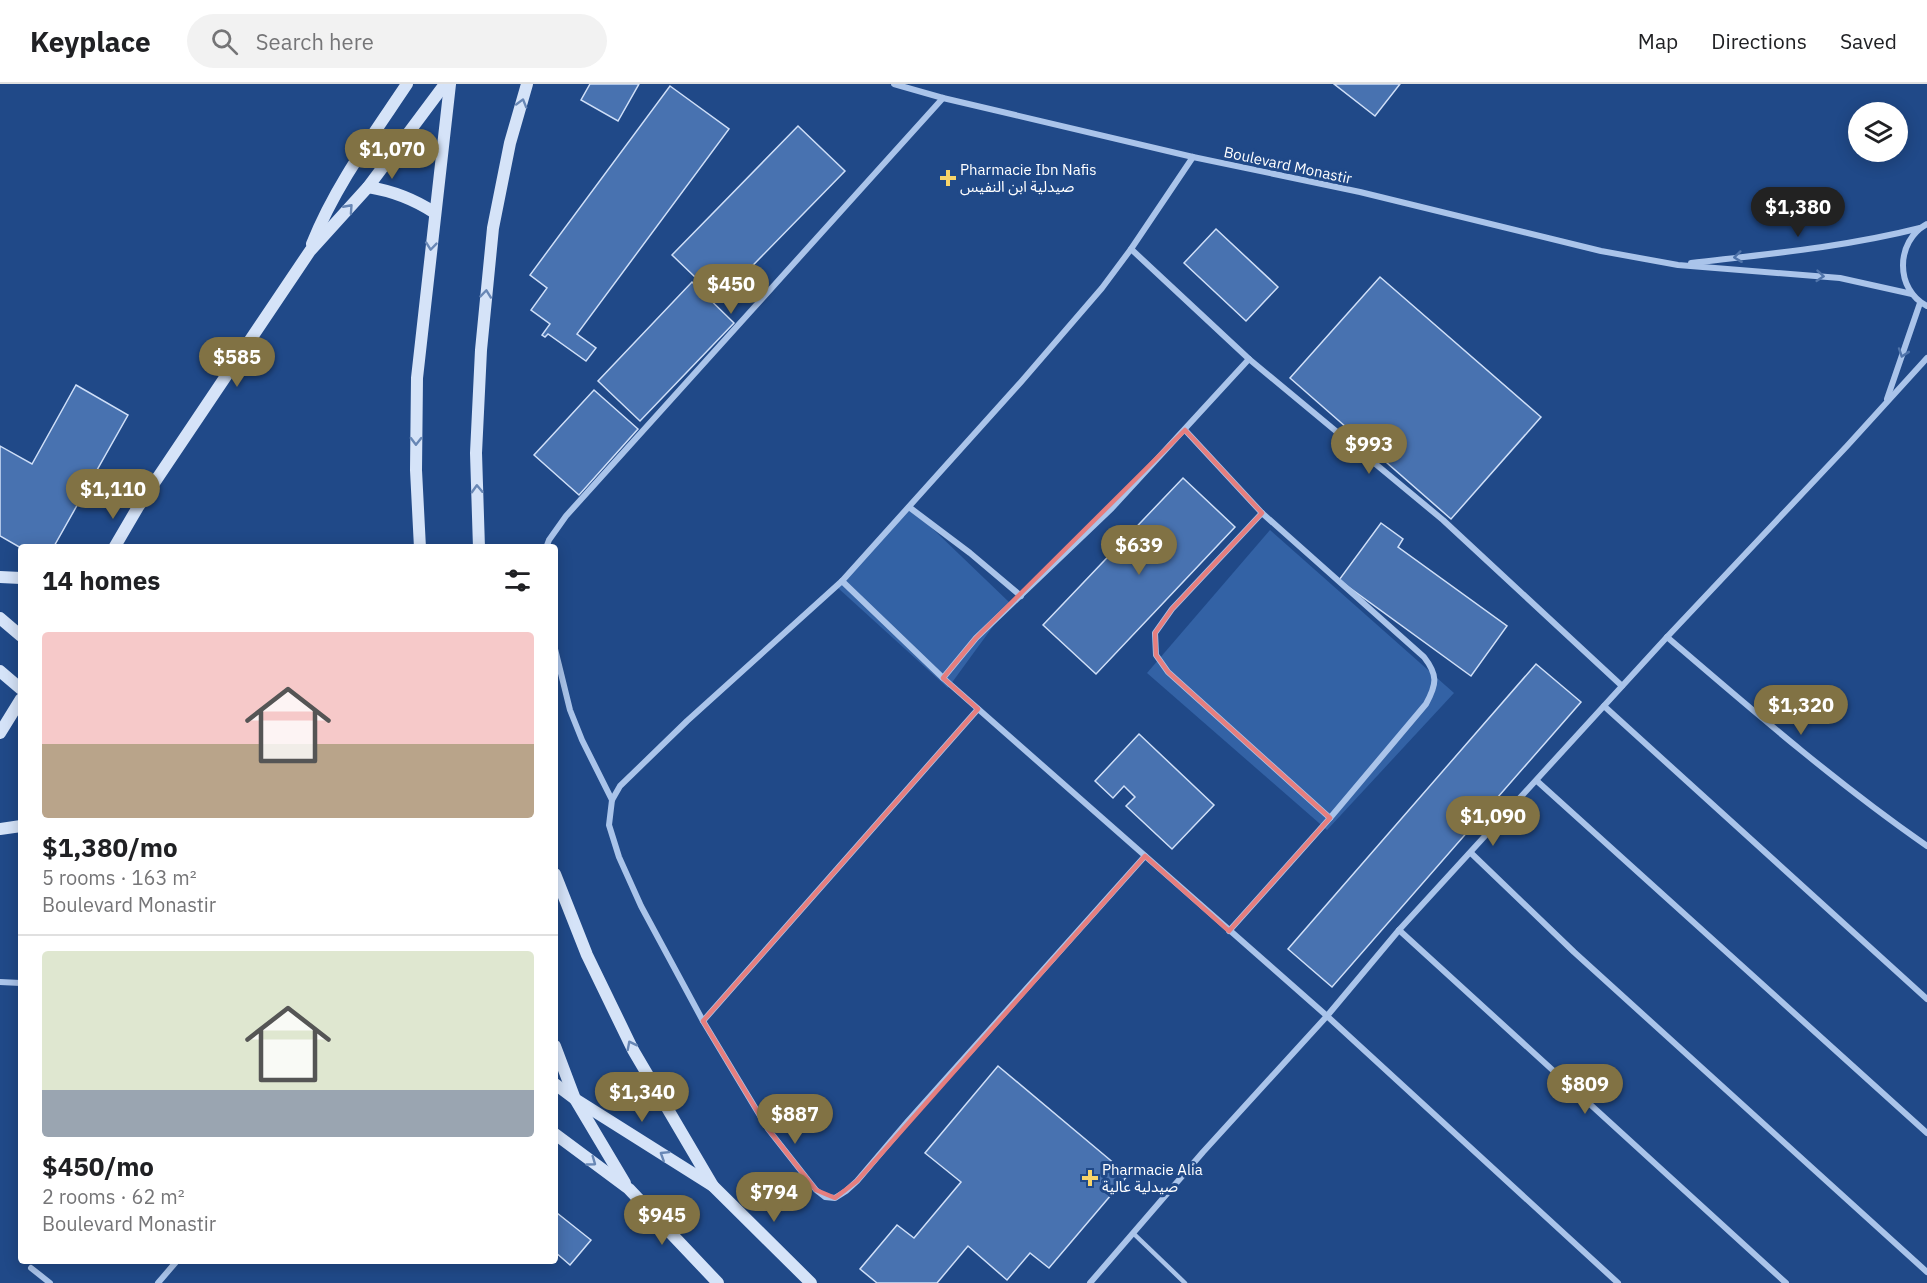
<!DOCTYPE html>
<html lang="en">
<head>
<meta charset="utf-8">
<style>
	body { margin:0; font-family:"IBM Plex Sans","Noto Sans Arabic",sans-serif; background:#f2f2f2; color:#202124; height:100vh; display:flex; flex-direction:column; font-size:22px; white-space:nowrap }
	* { box-sizing:border-box; margin:0 }
	p { font-size:20px; color:#757577 }
	.icon { flex:none; width:33px; height:33px; fill:none; stroke:currentColor; stroke-width:2; stroke-linecap:round; stroke-linejoin:round }
	.map { position:relative; flex:1; overflow:hidden }
	.side { position:absolute; left:18px; top:460px; width:540px; height:720px; display:flex; flex-direction:column; background:#fff; border-radius:6px; box-shadow:0 3px 15px #0003 }
	.side>* { flex:none }
	.buttons { position:absolute; left:1848px; top:18px; display:grid; gap:12px }
	.buttons a { display:grid; place-items:center; width:60px; height:60px; border-radius:50%; background:#fff; box-shadow:0 3px 15px #0003; font-size:30px }
	.price { position:absolute; translate:-50% -51px; padding:0 14px; border-radius:21px; background:#817244; color:#fff; font-size:20px; line-height:39px; filter:drop-shadow(0 2px 3px #0008) }
	.price::after { content:''; position:absolute; left:50%; top:36px; width:18px; height:14px; margin-left:-9px; background:inherit; clip-path:polygon(0 0,100% 0,50% 100%) }
	.price.current { background:#222; color:#fff }
	ul { padding:0; list-style:none }
	li { display:grid; align-content:center; gap:12px; height:318px; padding:0 24px }
	li+li { border-top:2px solid #e0e0e0 }
	li span { display:grid; place-items:center; height:186px; border-radius:6px; color:#555 }
	li>.icon { margin-inline-start:auto }
	span .icon { width:108px; height:108px; fill:#fffc; stroke-width:1 }
	li b { font-size:26px }
	h2 { display:flex; justify-content:space-between; align-items:center; height:72px; padding:0 24px; font-size:26px }
	header { display:flex; align-items:center; gap:36px; box-sizing:border-box; height:84px; padding:0 30px; background:#fff; border-bottom:2px solid #e0e0e0 }
	header strong { font-size:28px }
	nav { display:flex; gap:33px; margin-inline-start:auto; font-size:21px }
	.search { width:420px; height:54px; background:#f2f2f2; display:flex; align-items:center; gap:15px; box-sizing:border-box; padding:0 21px; border-radius:33px; color:#757577; font-size:22px }
	.map>svg:first-child { display:block }
</style>
</head>
<body>
<header>
<strong>Keyplace</strong>
<div class="search"><svg class="icon" aria-label="search" viewBox="0 0 24 24"><circle cx="10" cy="10" r="6"/><path d="M15 15l6 6"/></svg>Search here</div>
<nav><a>Map</a><a>Directions</a><a>Saved</a></nav>
</header>
<div class="map">
<svg width="1927" height="1199" viewBox="0 0 1927 1199">
	<rect width="100%" height="100%" fill="#204988"/>
	<g fill="#3362a5">
		<path d="M910,423L1010,519L948,604L838,504Z"/>
		<path d="M1270,446L1454,609L1327,746L1147,589Z"/>
	</g>
	<g fill="#4872b0" stroke="#cfdff8" stroke-width="1.5">
		<path d="M590,0H639L618,37L581,16Z"/>
		<path d="M1334,0H1400L1375,32Z"/>
		<path d="M670,2L729,45L577,250L596,264L586,277L548,250L545,253L542,251L550,240L531,226L547,204L530,191Z"/>
		<path d="M798,42L845,87L719,216L672,171Z"/>
		<path d="M1216,145L1278,203L1246,237L1184,179Z"/>
		<path d="M1380,193L1541,333L1451,435L1290,294Z"/>
		<path d="M692,198L734,239L640,337L598,297Z"/>
		<path d="M76,301L128,331L53,464H21L0,452V362L32,380Z"/>
		<path d="M594,306L638,345L579,411L534,371Z"/>
		<path d="M1183,394L1235,443L1096,590L1043,541Z"/>
		<path d="M1381,439L1403,455L1398,463L1507,542L1471,592L1339,496Z"/>
		<path d="M1536,580L1581,618L1332,903L1288,865Z"/>
		<path d="M1139,650L1214,721L1172,765L1126,722L1135,713L1124,702L1113,714L1095,697Z"/>
		<path d="M998,982L1128,1091L1049,1184L1030,1169L1007,1196L968,1162L937,1199H877L860,1185L897,1141L914,1154L961,1098L925,1069Z"/>
		<path d="M557,1129L591,1156L570,1181L555,1168V1132Z"/>
	</g>
	<g fill="none" stroke-linecap="round" stroke-linejoin="round">
		<path stroke="#aac4ea" stroke-width="4.5" d="M1133,1149L1185,1199"/>
		<g stroke="#aac4ea" stroke-width="6">
			<path d="M894,0L943,14L1193,73L1360,108L1601,167L1678,181L1840,194L1912,210"/>
			<path d="M1927,140C1895,157 1895,206 1927,222"/>
			<path d="M1131,165L1249,275L1443,436L1622,602"/>
			<path d="M1691,179C1768,170 1845,163 1920,144"/>
			<path d="M1887,315L1920,219"/>
			<path d="M1185,346L1262,429L1424,573C1438,591 1437,600 1426,620L1330,734L1229,847"/>
			<path d="M909,423L970,469L1021,512"/>
			<path d="M1262,429L1172,525L1155,549L1156,571L1168,588L1330,734"/>
			<path d="M546,464L549,456L566,432L943,14"/>
			<path d="M842,497L943,594L1327,932L1618,1199"/>
			<path d="M1667,553C1751,625 1835,698 1927,762"/>
			<path d="M555,565L570,626L582,656L612,716"/>
			<path d="M943,594L976,554L1112,424L1249,275"/>
			<path d="M1604,622L1927,915"/>
			<path d="M1537,697L1927,1049"/>
			<path d="M1471,769L1574,868L1927,1188"/>
			<path d="M1145,772L908,1037L857,1097L846,1107L835,1114L825,1113L816,1106L768,1045L703,937L641,822L619,773L609,741L612,716L620,702L687,637L842,497L1021,298L1102,204L1131,165L1193,73"/>
			<path d="M1399,846L1786,1199"/>
			<path d="M0,898L21,899"/>
			<path d="M703,937L978,625"/>
			<path d="M31,1184L50,1199"/>
			<path d="M158,1199L176,1178"/>
			<path d="M1090,1199L1203,1068L1327,932L1399,846L1667,553L1847,362L1927,274"/>
		</g>
		<g stroke="#d5e3f8" stroke-width="12">
			<path d="M368,103C393,107 414,115 435,129"/>
			<path d="M312,160C335,102 373,51 407,0"/>
			<path d="M114,464L138,423L310,167L368,103L445,0"/>
			<path d="M420,464L416,386L417,294L450,0"/>
			<path d="M479,464L476,369L481,266L493,144L510,59L527,0"/>
			<path d="M0,493L21,494"/>
			<path d="M0,534L21,552"/>
			<path d="M0,587L21,605"/>
			<path d="M0,649L21,615"/>
			<path d="M0,745L21,742"/>
			<path d="M555,790L587,871L633,966L713,1102"/>
			<path d="M555,962L575,1015L625,1099"/>
			<path d="M555,1000L575,1015L713,1102L811,1199"/>
			<path d="M555,1050L629,1105L718,1199"/>
		</g>
	</g>
	<defs><path id="oneway-chevron" d="M-2-3.5L2.5 0L-2 3.5" fill="none" stroke-width="1.6" stroke-linecap="round" stroke-linejoin="round" transform="scale(1.5)"/></defs>
	<g stroke="#6887b5">
		<use href="#oneway-chevron" transform="translate(522 19) rotate(-74)"/>
		<use href="#oneway-chevron" transform="translate(349 124) rotate(-48)"/>
		<use href="#oneway-chevron" transform="translate(431 162) rotate(96)"/>
		<use href="#oneway-chevron" transform="translate(486 210) rotate(-84)"/>
		<use href="#oneway-chevron" transform="translate(416 357) rotate(91)"/>
		<use href="#oneway-chevron" transform="translate(477 405) rotate(-92)"/>
		<use href="#oneway-chevron" transform="translate(631 961) rotate(-117)"/>
		<use href="#oneway-chevron" transform="translate(664 1071) rotate(-148)"/>
		<use href="#oneway-chevron" transform="translate(592 1078) rotate(36)"/>
	</g>
	<g stroke="#5074aa">
		<use href="#oneway-chevron" transform="translate(1738 173) rotate(173)"/>
		<use href="#oneway-chevron" transform="translate(1820 192) rotate(5)"/>
		<use href="#oneway-chevron" transform="translate(1903 269) rotate(109)"/>
	</g>
	<path fill="none" stroke="#e67e7e" stroke-width="4.5" stroke-linejoin="round" d="M1185,346L1262,429L1172,525L1155,549L1156,571L1168,588L1330,734L1229,847L1145,772L857,1097L835,1114L816,1106L768,1045L703,937L978,625L943,594L976,554Z"/>
	<g fill="#f8d56a" stroke="#204988" stroke-width="2">
		<path d="M945 85h6v6h6v6h-6v6h-6v-6h-6v-6h6z"/>
		<path d="M1087 1085h6v6h6v6h-6v6h-6v-6h-6v-6h6z"/>
	</g>
	<g text-anchor="middle" dominant-baseline="central" stroke-width="6" stroke-linejoin="round" paint-order="stroke">
		<g font-size="15" fill="#fff" stroke="#204988">
			<text transform="translate(1288 81) rotate(12)">Boulevard Monastir</text>
		</g>
		<g font-size="15" fill="#fff" stroke="#204988" text-anchor="start">
			<text x="960" y="85">Pharmacie Ibn Nafis<tspan x="960" dy="17">صيدلية ابن النفيس</tspan></text>
			<text x="1102" y="1085">Pharmacie Alia<tspan x="1102" dy="17">صيدلية عالية</tspan></text>
		</g>
	</g>
</svg>
<div class="buttons">
<a><svg class="icon" aria-label="layers" viewBox="0 0 24 24"><path d="M12 4l9 5-9 5-9-5zM3 14l9 5 9-5"/></svg></a>
</div>
<b class="price" style="left:392px;top:96px">$1,070</b>
<b class="price current" style="left:1798px;top:154px">$1,380</b>
<b class="price" style="left:731px;top:231px">$450</b>
<b class="price" style="left:237px;top:304px">$585</b>
<b class="price" style="left:1369px;top:391px">$993</b>
<b class="price" style="left:113px;top:436px">$1,110</b>
<b class="price" style="left:1139px;top:492px">$639</b>
<b class="price" style="left:1801px;top:652px">$1,320</b>
<b class="price" style="left:1493px;top:763px">$1,090</b>
<b class="price" style="left:1585px;top:1031px">$809</b>
<b class="price" style="left:642px;top:1039px">$1,340</b>
<b class="price" style="left:795px;top:1061px">$887</b>
<b class="price" style="left:774px;top:1139px">$794</b>
<b class="price" style="left:662px;top:1162px">$945</b>
<section class="side">
<h2>14 homes<svg class="icon" aria-label="filters" viewBox="0 0 24 24"><path d="M4 7h16M4 17h16"/><circle cx="9" cy="7" r="2"/><circle cx="15" cy="17" r="2"/></svg></h2>
<ul>
<li><span style="background:linear-gradient(#f6c9c9 60%,#b9a48a 0)"><svg class="icon" aria-label="home" viewBox="0 0 24 24"><path d="M3 11l9-7 9 7M6 9v11h12V9"/></svg></span><div><b>$1,380/mo</b><p>5 rooms · 163 m²</p><p>Boulevard Monastir</p></div></li>
<li><span style="background:linear-gradient(#dfe7d0 75%,#9aa5b1 0)"><svg class="icon" aria-label="home" viewBox="0 0 24 24"><path d="M3 11l9-7 9 7M6 9v11h12V9"/></svg></span><div><b>$450/mo</b><p>2 rooms · 62 m²</p><p>Boulevard Monastir</p></div></li>
</ul>
</section>
</div>
</body>
</html>
